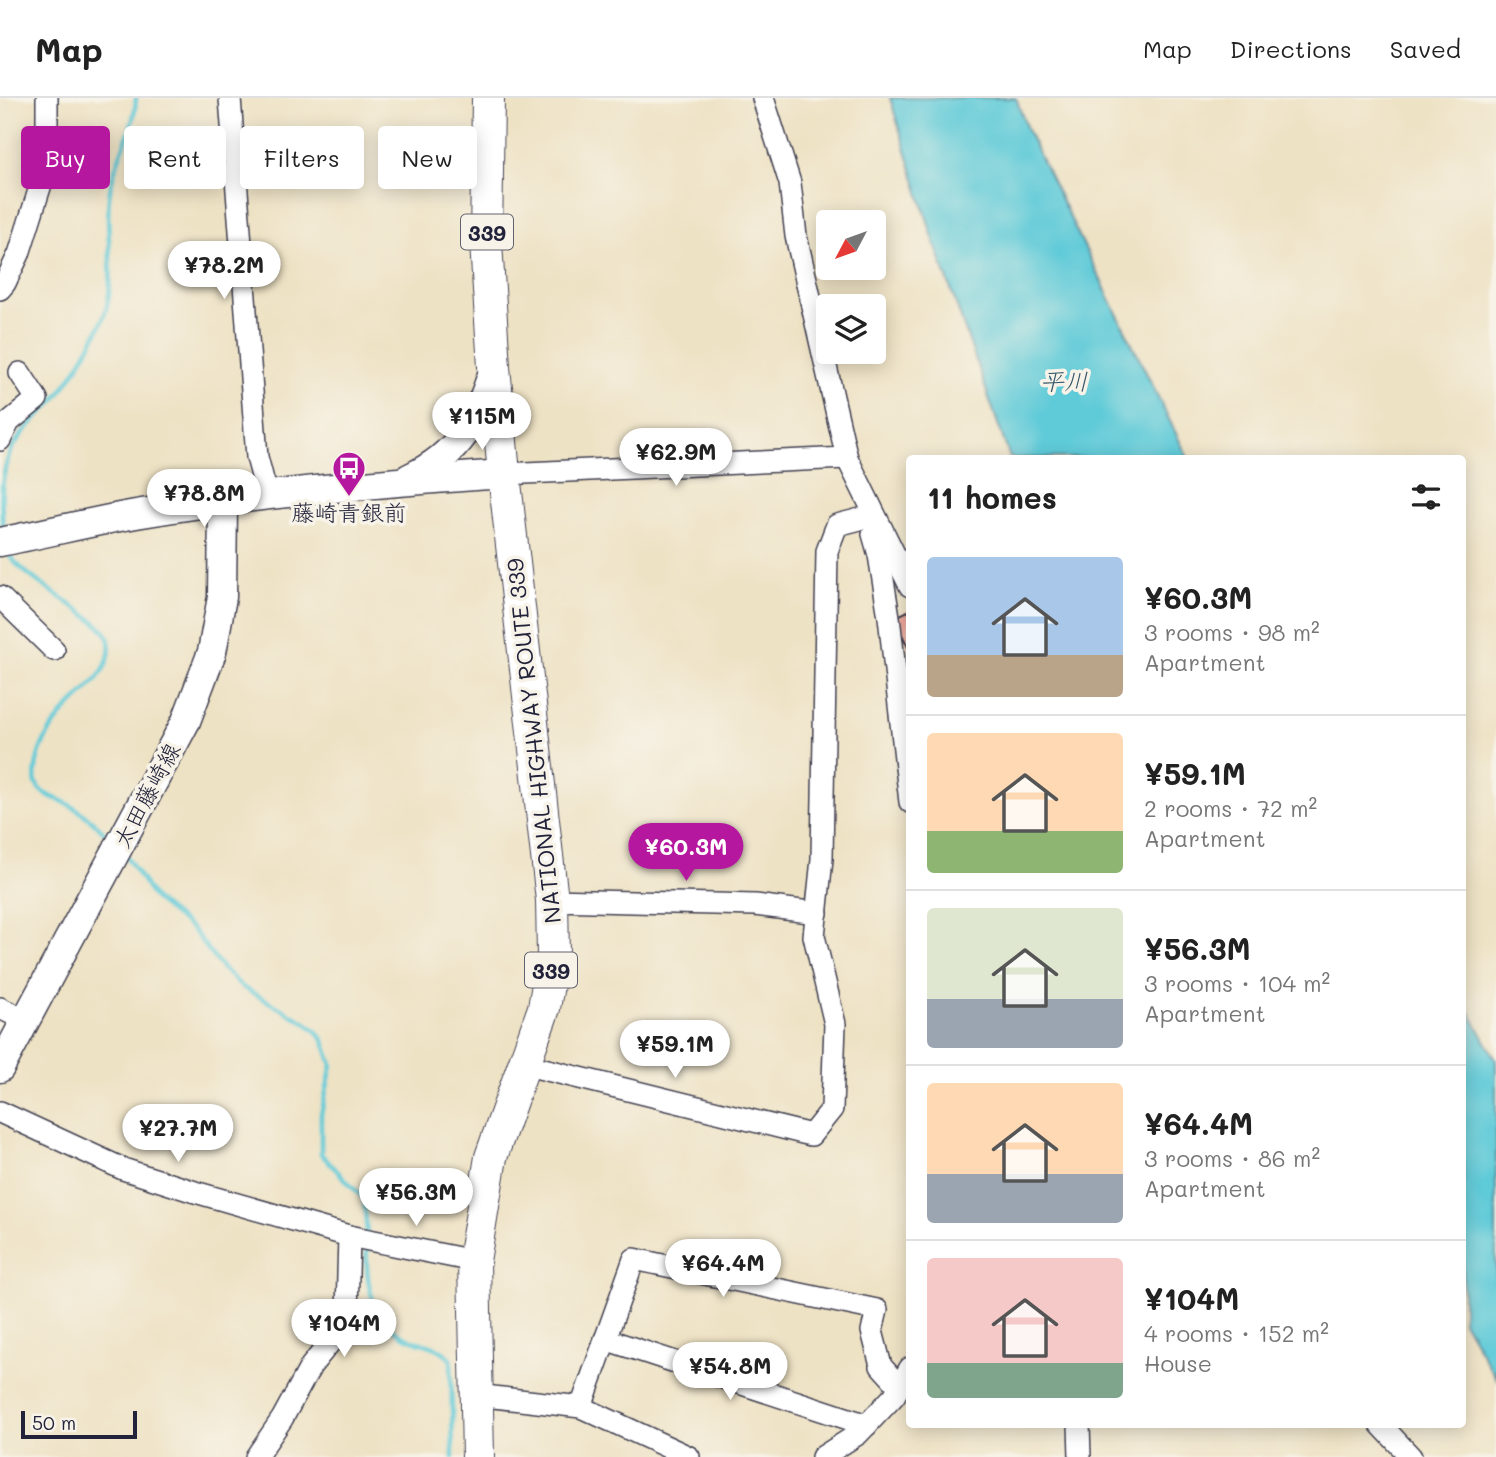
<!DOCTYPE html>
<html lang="en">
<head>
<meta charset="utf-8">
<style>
	body { margin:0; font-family:Mali,"Klee One",sans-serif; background:#f2f2f2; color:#222; height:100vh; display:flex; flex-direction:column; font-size:26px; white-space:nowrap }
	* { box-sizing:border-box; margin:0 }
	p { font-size:23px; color:#767676 }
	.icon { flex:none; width:38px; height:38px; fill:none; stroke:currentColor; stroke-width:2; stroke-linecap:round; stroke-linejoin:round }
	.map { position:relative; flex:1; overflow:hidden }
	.sheet { position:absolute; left:906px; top:357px; width:560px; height:973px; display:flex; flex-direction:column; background:#fff; border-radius:7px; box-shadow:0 4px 18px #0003 }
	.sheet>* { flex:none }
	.banner { position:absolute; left:21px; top:28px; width:665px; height:63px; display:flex; gap:14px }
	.needle { width:46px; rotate:229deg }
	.tools { position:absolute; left:816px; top:112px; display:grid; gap:14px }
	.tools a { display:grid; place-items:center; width:70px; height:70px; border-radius:7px; background:#fff; box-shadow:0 4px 18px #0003; font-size:35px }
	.scale { position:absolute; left:21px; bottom:18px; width:116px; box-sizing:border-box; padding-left:7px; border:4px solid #22223b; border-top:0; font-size:19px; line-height:24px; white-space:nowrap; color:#22223b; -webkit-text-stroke:5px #f7f3e8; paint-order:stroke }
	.price { position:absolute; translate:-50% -60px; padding:0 16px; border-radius:24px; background:#fff; color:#222; font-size:23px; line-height:46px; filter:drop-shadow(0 2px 4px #0008) }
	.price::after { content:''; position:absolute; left:50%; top:42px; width:21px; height:16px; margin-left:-10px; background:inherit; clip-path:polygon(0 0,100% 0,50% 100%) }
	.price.selected { background:#b5179e; color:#fff }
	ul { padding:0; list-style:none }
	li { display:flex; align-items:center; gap:21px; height:175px; padding:0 21px }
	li+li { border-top:2px solid #e0e0e0 }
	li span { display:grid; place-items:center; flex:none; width:196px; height:140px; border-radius:7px; color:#555 }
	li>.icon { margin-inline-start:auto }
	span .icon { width:84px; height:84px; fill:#fffc; stroke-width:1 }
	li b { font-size:30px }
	h2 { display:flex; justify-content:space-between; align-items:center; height:84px; padding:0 21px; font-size:30px }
	.chip { padding:0 24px; border-radius:7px; background:#fff; box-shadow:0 4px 18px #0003; font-size:24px; line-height:63px }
	.chip.selected { background:#b5179e; color:#fff }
	header { display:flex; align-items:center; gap:42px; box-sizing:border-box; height:98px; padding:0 35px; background:#fff; border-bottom:2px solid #e0e0e0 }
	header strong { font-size:33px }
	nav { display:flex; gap:38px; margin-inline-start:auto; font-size:24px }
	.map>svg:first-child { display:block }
</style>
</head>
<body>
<header>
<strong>Map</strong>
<nav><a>Map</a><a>Directions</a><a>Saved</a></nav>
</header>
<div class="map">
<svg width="1496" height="1359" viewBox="0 0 1496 1359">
	<rect width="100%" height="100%" fill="#f7f3e8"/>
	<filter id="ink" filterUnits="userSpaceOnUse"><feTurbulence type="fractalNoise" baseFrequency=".0143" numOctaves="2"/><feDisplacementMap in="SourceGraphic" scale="14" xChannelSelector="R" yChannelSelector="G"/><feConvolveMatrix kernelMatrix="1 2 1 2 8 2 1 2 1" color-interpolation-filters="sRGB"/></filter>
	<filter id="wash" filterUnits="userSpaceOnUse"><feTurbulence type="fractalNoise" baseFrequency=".00686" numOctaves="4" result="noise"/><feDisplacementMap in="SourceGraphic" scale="28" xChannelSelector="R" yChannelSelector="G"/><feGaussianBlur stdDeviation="1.57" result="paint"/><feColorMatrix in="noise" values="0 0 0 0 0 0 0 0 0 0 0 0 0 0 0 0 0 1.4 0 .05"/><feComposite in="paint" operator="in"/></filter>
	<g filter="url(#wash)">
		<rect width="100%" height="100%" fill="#eee2c4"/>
		<g fill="#5ecad8" stroke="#40768a" stroke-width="2">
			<path d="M890,0H1016L1028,34L1188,360H1010L933,140Z"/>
			<path d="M1463,902L1496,962V1280L1463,1223Z"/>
		</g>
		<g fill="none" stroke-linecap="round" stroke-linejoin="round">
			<g stroke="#5ecad8" stroke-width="4.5">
				<path d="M4,435C0,410 0,374 12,351C22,333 36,321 50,307C68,287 97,240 105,215C118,174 102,128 111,87C117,57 135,31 136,0"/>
				<path d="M7,454C24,483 102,520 108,539C118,573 80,595 62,617C51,630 40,648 37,664C36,670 34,680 36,685C40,696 52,699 62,703C81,712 98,727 112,742"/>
				<path d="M125,756L154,801L192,831L223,871L242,889L305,924L315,932L324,943L332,967L321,1016V1056L364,1101L367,1137"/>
				<path d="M367,1149C365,1189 373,1228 415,1243C430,1248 443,1249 451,1263L453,1359"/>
			</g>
		</g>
		<g id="blocks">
			<path fill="#e99187" d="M908,513L910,517V553L894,520Z"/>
		</g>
	</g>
	<g filter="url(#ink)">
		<use href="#blocks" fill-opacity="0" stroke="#413f50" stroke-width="2"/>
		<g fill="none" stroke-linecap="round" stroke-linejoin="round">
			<defs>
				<g id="minor">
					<path d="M230,0L257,359L267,397"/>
					<path d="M763,0L790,85L796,138L847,360L910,488"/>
					<path d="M0,191L5,185L19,156L47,67V0"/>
					<path d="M0,342L9,324L37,301L20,275"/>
					<path d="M504,376L847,360"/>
					<path d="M873,436L879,457L889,519L910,704"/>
					<path d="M0,499L54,552"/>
					<path d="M552,802L755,807L817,815"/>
					<path d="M0,910L25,922"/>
					<path d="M523,966L811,1037L832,1011L835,926L814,838L822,761L827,453L837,427L868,419"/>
					<path d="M0,1014L123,1071L195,1094L349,1138L474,1163"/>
					<path d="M605,1241L867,1327"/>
					<path d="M476,1297L581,1309L689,1359"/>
					<path d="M581,1309L634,1161L877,1212L872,1233L881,1268L899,1288"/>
					<path d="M1079,1326L1080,1359"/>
					<path d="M1380,1326L1411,1359"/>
					<path d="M256,1359L282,1321L311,1268L332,1242L347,1215L349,1138"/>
					<path d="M822,1359L858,1336L894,1298L910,1270"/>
				</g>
				<g id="major">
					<path d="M409,380C459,357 479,320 494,270"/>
					<path d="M0,444C47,435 94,423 142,415C262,395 383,384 504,376"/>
					<path d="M0,970L186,623L212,554L222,499L223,404"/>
				</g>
				<path id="highway" d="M478,1359L474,1163L491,1059L544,910L553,857L552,802L504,376L494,269L486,145L488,0"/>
			</defs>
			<use href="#minor" stroke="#413f50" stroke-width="24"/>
			<use href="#major" stroke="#413f50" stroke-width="31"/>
			<use href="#highway" stroke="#413f50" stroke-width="34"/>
			<use href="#minor" stroke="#fff" stroke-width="21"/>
			<use href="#major" stroke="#fff" stroke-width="28"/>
			<use href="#highway" stroke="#fff" stroke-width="32"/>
		</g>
	</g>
	<defs>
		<symbol id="bus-pin" viewBox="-11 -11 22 30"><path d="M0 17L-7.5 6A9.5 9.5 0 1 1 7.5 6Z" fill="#b5179e" stroke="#f7f3e8"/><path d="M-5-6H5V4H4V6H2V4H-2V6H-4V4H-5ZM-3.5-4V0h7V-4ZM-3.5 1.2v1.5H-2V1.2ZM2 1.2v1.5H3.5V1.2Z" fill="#fff"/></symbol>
	</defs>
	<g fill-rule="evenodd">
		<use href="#bus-pin" x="330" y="351" width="38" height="52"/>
	</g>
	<g text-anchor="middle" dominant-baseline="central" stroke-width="7" stroke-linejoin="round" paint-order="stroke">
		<g fill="#f7f3e8" stroke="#62616f" stroke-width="2">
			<rect x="461" y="116.5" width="52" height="35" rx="5"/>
			<rect x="525" y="854.5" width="52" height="35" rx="5"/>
		</g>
		<g font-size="21" font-weight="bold" fill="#22223b">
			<text x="487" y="134">339</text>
			<text x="551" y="872">339</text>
		</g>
		<g font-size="23" fill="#22223b" stroke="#f7f3e8">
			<text x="349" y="414">藤崎青銀前</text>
		</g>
		<g font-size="23" fill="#22223b" stroke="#f7f3e8">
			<text transform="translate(533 643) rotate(-96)">NATIONAL HIGHWAY ROUTE 339</text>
			<text transform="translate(146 697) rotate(-62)">太田藤崎線</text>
		</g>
		<g font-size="24" font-style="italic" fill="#34546a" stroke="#f7f3e8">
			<text x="1064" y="282">平川</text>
		</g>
	</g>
</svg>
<div class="tools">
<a><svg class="needle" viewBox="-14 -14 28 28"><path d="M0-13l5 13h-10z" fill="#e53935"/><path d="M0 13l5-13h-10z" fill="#767676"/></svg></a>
<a><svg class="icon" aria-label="layers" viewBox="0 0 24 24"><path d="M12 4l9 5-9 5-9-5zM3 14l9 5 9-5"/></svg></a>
</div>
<div class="scale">50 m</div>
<b class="price" style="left:224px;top:203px">¥78.2M</b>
<b class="price" style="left:482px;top:354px">¥115M</b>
<b class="price" style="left:676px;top:390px">¥62.9M</b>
<b class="price" style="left:204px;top:431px">¥78.8M</b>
<b class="price selected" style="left:686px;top:785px">¥60.3M</b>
<b class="price" style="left:675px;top:982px">¥59.1M</b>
<b class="price" style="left:178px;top:1066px">¥27.7M</b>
<b class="price" style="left:416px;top:1130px">¥56.3M</b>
<b class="price" style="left:723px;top:1201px">¥64.4M</b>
<b class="price" style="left:344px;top:1261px">¥104M</b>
<b class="price" style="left:730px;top:1304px">¥54.8M</b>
<div class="banner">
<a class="chip selected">Buy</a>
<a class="chip">Rent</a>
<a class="chip">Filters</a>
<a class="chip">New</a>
</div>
<section class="sheet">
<h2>11 homes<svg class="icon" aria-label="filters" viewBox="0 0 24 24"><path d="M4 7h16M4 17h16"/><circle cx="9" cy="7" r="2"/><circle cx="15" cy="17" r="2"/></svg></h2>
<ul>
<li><span style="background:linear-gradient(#a9c7e8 70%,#b9a48a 0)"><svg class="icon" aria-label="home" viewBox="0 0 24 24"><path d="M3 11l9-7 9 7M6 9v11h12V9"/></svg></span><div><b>¥60.3M</b><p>3 rooms · 98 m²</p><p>Apartment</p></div></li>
<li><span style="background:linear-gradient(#ffd9b3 70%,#8fb573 0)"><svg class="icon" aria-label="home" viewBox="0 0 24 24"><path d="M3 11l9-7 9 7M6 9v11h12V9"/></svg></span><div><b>¥59.1M</b><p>2 rooms · 72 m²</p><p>Apartment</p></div></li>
<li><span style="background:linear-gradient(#dfe7d0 65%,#9aa5b1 0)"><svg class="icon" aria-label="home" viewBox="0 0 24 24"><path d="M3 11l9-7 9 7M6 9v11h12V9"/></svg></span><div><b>¥56.3M</b><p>3 rooms · 104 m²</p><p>Apartment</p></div></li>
<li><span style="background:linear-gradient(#ffd9b3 65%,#9aa5b1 0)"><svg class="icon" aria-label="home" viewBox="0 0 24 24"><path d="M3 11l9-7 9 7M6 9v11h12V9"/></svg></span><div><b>¥64.4M</b><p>3 rooms · 86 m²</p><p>Apartment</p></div></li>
<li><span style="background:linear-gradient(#f6c9c9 75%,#7fa58c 0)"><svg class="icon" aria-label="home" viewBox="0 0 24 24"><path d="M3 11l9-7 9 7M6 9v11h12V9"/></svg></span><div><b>¥104M</b><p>4 rooms · 152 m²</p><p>House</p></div></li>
</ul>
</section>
</div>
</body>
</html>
